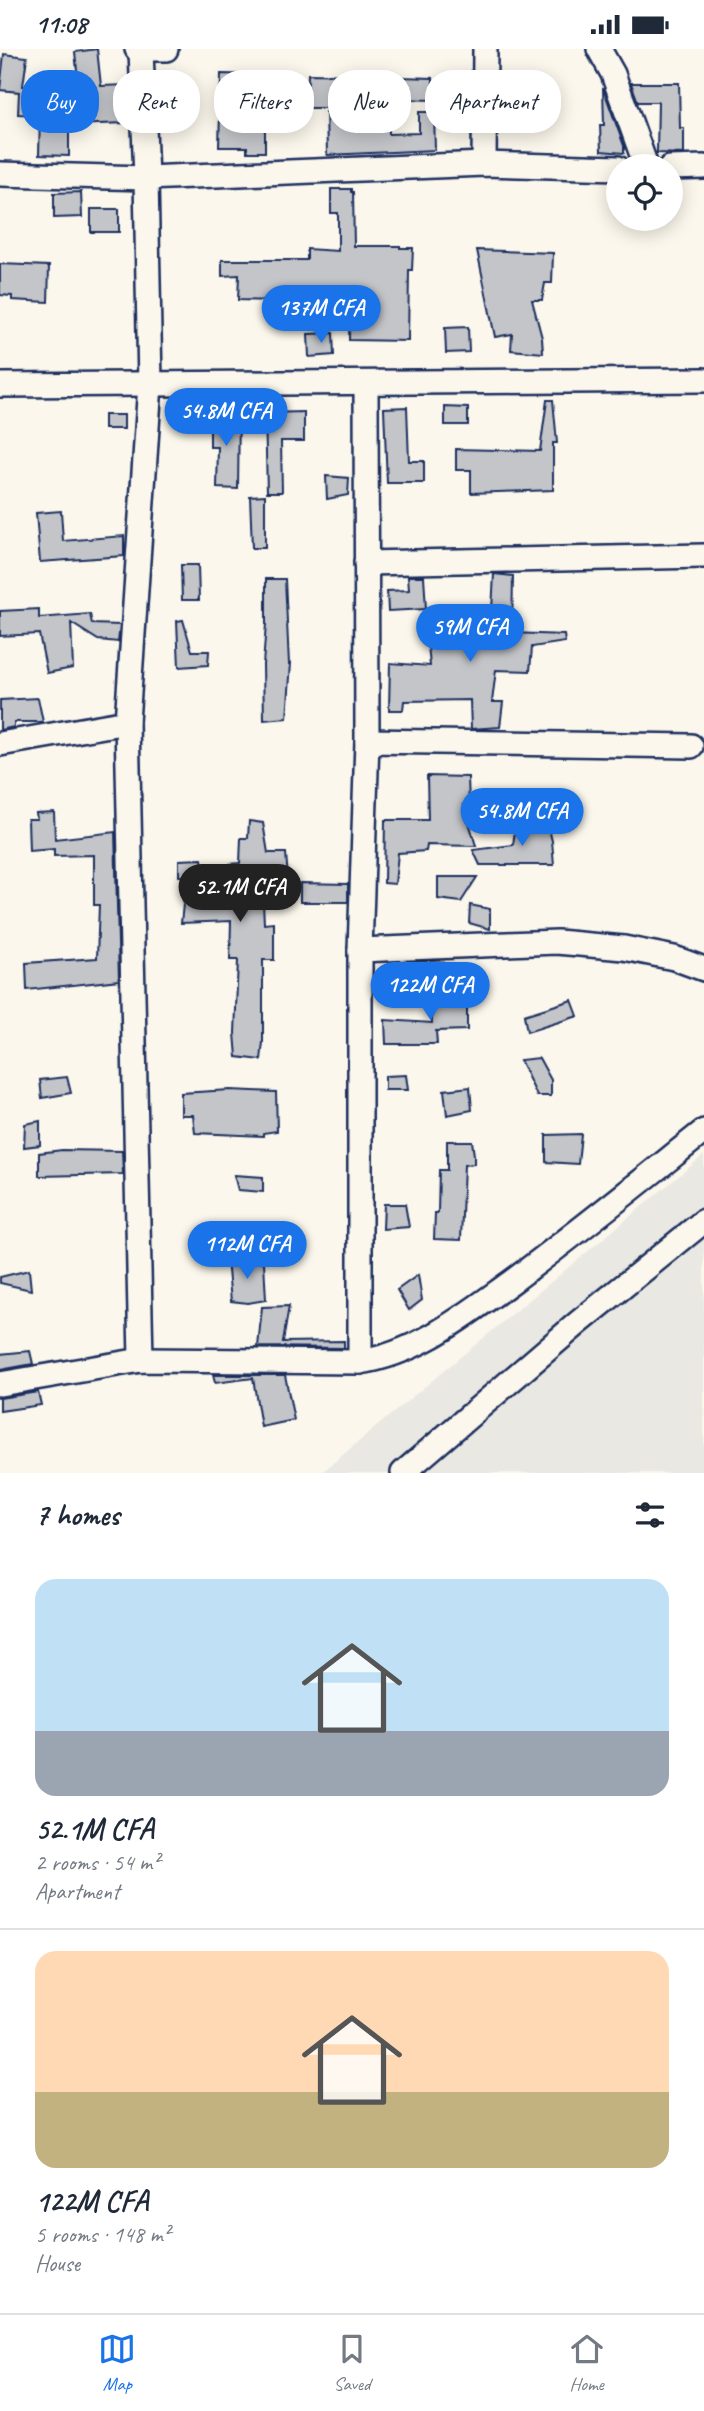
<!DOCTYPE html>
<html lang="en">
<head>
<meta charset="utf-8">
<style>
	body { margin:0; font-family:Caveat,sans-serif; background:#f6f6f7; color:#1f2937; height:100vh; display:flex; flex-direction:column; font-size:26px; white-space:nowrap }
	* { box-sizing:border-box; margin:0 }
	p { font-size:23px; color:#747a83 }
	.icon { flex:none; width:38px; height:38px; fill:none; stroke:currentColor; stroke-width:2; stroke-linecap:round; stroke-linejoin:round }
	.map { position:relative; height:1424px; overflow:hidden }
	.sheet { display:flex; flex-direction:column; background:#fff; flex:1 }
	.sheet>* { flex:none }
	.top-card { position:absolute; left:21px; top:21px; width:663px; height:63px; display:flex; gap:14px }
	.controls { position:absolute; left:606px; top:105px; display:grid; gap:14px }
	.controls a { display:grid; place-items:center; width:77px; height:77px; border-radius:50%; background:#fff; box-shadow:0 4px 18px #0003; font-size:35px }
	.price { position:absolute; translate:-50% -60px; padding:0 16px; border-radius:24px; background:#1a73e8; color:#fff; font-size:23px; line-height:46px; filter:drop-shadow(0 2px 4px #0008) }
	.price::after { content:''; position:absolute; left:50%; top:42px; width:21px; height:16px; margin-left:-10px; background:inherit; clip-path:polygon(0 0,100% 0,50% 100%) }
	.price.on { background:#222; color:#fff }
	ul { padding:0; list-style:none }
	li { display:grid; align-content:center; gap:14px; height:371px; padding:0 35px }
	li+li { border-top:2px solid #e0e1e3 }
	li span { display:grid; place-items:center; height:217px; border-radius:21px; color:#555 }
	li>.icon { margin-inline-start:auto }
	span .icon { width:126px; height:126px; fill:#fffc; stroke-width:1 }
	li b { font-size:30px }
	h2 { display:flex; justify-content:space-between; align-items:center; height:84px; padding:0 35px; font-size:30px }
	.tag { padding:0 24px; border-radius:28px; background:#fff; box-shadow:0 4px 18px #0003; font-size:24px; line-height:63px }
	.tag.on { background:#1a73e8; color:#fff }
	.status { display:flex; justify-content:space-between; align-items:center; height:49px; padding:0 35px; background:#fff; direction:ltr }
	.status svg { height:19px; fill:currentColor }
	.tabs { display:flex; justify-content:space-around; align-items:center; height:98px; border-top:2px solid #e0e1e3; background:#fff; font-size:19px; color:#747a83 }
	.tabs a { display:grid; justify-items:center; gap:4px }
	.tabs .on { color:#1a73e8 }
	.map>svg:first-child { display:block }
</style>
</head>
<body>
<div class="status"><b>11:08</b><svg viewBox="0 0 49 12"><path d="M0 12V9h3v3zM5 12V6h3v6zM10 12V3h3v9zM15 12V0h3v12zM26 1h20v11H26zM47 4h2v5h-2z"/></svg></div>
<div class="map">
<svg width="704" height="1424" viewBox="0 0 704 1424">
	<rect width="100%" height="100%" fill="#fbf7ec"/>
	<filter id="ink" filterUnits="userSpaceOnUse"><feTurbulence type="fractalNoise" baseFrequency=".0143" numOctaves="2"/><feDisplacementMap in="SourceGraphic" scale="14" xChannelSelector="R" yChannelSelector="G"/><feConvolveMatrix kernelMatrix="1 2 1 2 8 2 1 2 1" color-interpolation-filters="sRGB"/></filter>
	<g filter="url(#ink)">
		<path fill="#eae8e2" d="M704,1106V1424H321L399,1359Z"/>
		<g fill="#c3c5c9" stroke="#1b2f5e" stroke-width="2">
			<path d="M97,0L101,37L127,36L128,74L69,76V107L39,106L40,66L18,65L19,43L0,41L4,5L27,8L23,37L79,39L75,3Z"/>
			<path d="M221,25L263,26L261,77H265V103H247V98H219Z"/>
			<path d="M308,25L354,26V53H389V85L419,84V63H434L435,101L327,106L326,59H307Z"/>
			<path d="M399,28L433,29V51L398,50Z"/>
			<path d="M631,34H679L680,79H684V105L657,104L658,53H638Z"/>
			<path d="M603,39L624,97V104L601,102L600,76H604Z"/>
			<path d="M331,140H351V143H353L354,197H400V199H413L412,221H409L408,292L349,291L350,242L275,246V252L238,251L239,226L222,227V211H307V200L338,202V164H331Z"/>
			<path d="M81,143L82,168L54,169V144Z"/>
			<rect x="91" y="160" width="28" height="23"/>
			<path d="M477,201L553,204L552,234H545L542,251H532L542,289L543,304L511,301L512,285L495,288Z"/>
			<path d="M0,215L49,217L48,253L12,251V247L0,246Z"/>
			<path d="M468,278L469,303L446,304L445,279Z"/>
			<path d="M333,284L334,306L309,308L308,285Z"/>
			<path d="M547,351H553L557,394H553V441L471,444V421H456V400L540,402Z"/>
			<path d="M407,358L409,412H424V434H387L384,359Z"/>
			<path d="M445,358L468,359V376H445Z"/>
			<path d="M304,363V392H281L282,443H267L265,364Z"/>
			<path d="M210,364H239L238,440L217,439L218,398H210Z"/>
			<rect x="104" y="366" width="20" height="14"/>
			<path d="M326,427L349,429L348,446L327,450Z"/>
			<path d="M265,446V499H252L250,447Z"/>
			<path d="M61,462L63,492L124,487V507L40,513L36,464Z"/>
			<path d="M181,516H198L199,551H182Z"/>
			<path d="M494,525L513,527L512,584L564,586L565,593L532,598L530,622L496,621L492,653H503L500,678L471,680L470,651L404,652L403,661H389L390,614L430,617L427,585H455L457,598H496L491,579Z"/>
			<path d="M408,527H424L426,560L388,562L387,542L409,541Z"/>
			<path d="M266,530H285L289,615L291,614L287,669L264,671L263,616L266,575Z"/>
			<path d="M39,560V569L90,565L92,575L120,576L118,593L98,591L71,574L73,619L47,624L39,585L0,587V562Z"/>
			<path d="M183,571L192,602H209L208,616L179,618L177,572Z"/>
			<path d="M38,649L43,673H14V678L0,681V651Z"/>
			<path d="M427,727L468,728L469,756H464L476,797L427,796L426,802L398,804L395,835L384,834L385,771H428Z"/>
			<path d="M54,763L55,790L115,783L119,931L27,941L26,914L97,909L99,856H94V806L54,807V800L29,802L28,770H37L36,764Z"/>
			<path d="M249,772L263,774L268,804H286L288,830L262,831L264,875L274,874V911H263V993L261,1011L237,1008L235,984L238,911H230L231,872L181,874L186,828L179,827V811L202,810L204,821L230,822V815L240,814L241,789H248Z"/>
			<path d="M547,772L552,792L554,816H480L473,801L513,796L516,774Z"/>
			<path d="M438,828H477L461,853L438,850Z"/>
			<path d="M300,834L348,835V853H300Z"/>
			<path d="M470,856L490,860V880L469,874Z"/>
			<path d="M431,943H458V954L467,955V981L436,982L437,995H386L385,971L432,974Z"/>
			<path d="M572,951L578,967L527,983L524,966Z"/>
			<path d="M539,1009L551,1031V1047H537L520,1011Z"/>
			<path d="M406,1026L408,1041H385V1027Z"/>
			<path d="M67,1028L71,1044L42,1049L40,1031Z"/>
			<path d="M470,1038L472,1061L447,1066L444,1041Z"/>
			<path d="M230,1041L276,1043L277,1082L263,1084V1087L195,1084L193,1066H181V1044Z"/>
			<path d="M40,1072V1096L24,1098L25,1075Z"/>
			<path d="M581,1085L578,1115L546,1113V1086Z"/>
			<path d="M447,1092H472L474,1106V1115L464,1116L461,1191L434,1190L435,1164H438L439,1121H447Z"/>
			<path d="M62,1101L122,1102L123,1125L39,1127V1104Z"/>
			<path d="M234,1126L263,1128V1143L238,1141Z"/>
			<path d="M384,1155H405L409,1178L383,1180Z"/>
			<path d="M227,1211L264,1213L266,1251L248,1254L231,1252Z"/>
			<path d="M29,1221L31,1241L0,1234V1228Z"/>
			<path d="M418,1226L422,1251L409,1261L397,1241Z"/>
			<path d="M289,1257L283,1293L344,1292V1299L258,1298L262,1258Z"/>
			<path d="M30,1302L33,1315L0,1321V1305Z"/>
			<path d="M213,1326H285L294,1371L261,1378L253,1329L215,1334Z"/>
			<path d="M38,1343L41,1356L0,1362V1349Z"/>
		</g>
		<g fill="none" stroke-linecap="round" stroke-linejoin="round">
			<defs>
				<g id="minor">
					<path d="M137,0H166"/>
					<path d="M599,0L613,25L646,117"/>
					<path d="M141,1L146,129L484,115L618,119"/>
					<path d="M484,115L485,0"/>
					<path d="M670,119L704,118"/>
					<path d="M0,125L146,129L150,335L127,673L141,1311"/>
					<path d="M0,336L704,331"/>
					<path d="M366,514L704,507"/>
					<path d="M367,692L691,697"/>
					<path d="M0,695L127,673"/>
					<path d="M360,901L557,893L624,899L674,909L704,920"/>
					<path d="M360,1313V901L367,692L366,334"/>
					<path d="M0,1335L141,1311L360,1313C418,1304 464,1267 510,1234C576,1185 640,1133 704,1082"/>
					<path d="M403,1424L578,1274L704,1172"/>
				</g>
			</defs>
			<use href="#minor" stroke="#1b2f5e" stroke-width="28"/>
			<use href="#minor" stroke="#fbf7ec" stroke-width="23"/>
		</g>
	</g>
</svg>
<div class="controls">
<a><svg class="icon" aria-label="locate" viewBox="0 0 24 24"><circle cx="12" cy="12" r="6"/><path d="M12 2v4M12 18v4M2 12h4M18 12h4"/></svg></a>
</div>
<b class="price" style="left:321px;top:296px">137M CFA</b>
<b class="price" style="left:226px;top:399px">54.8M CFA</b>
<b class="price" style="left:470px;top:615px">59M CFA</b>
<b class="price" style="left:522px;top:799px">54.8M CFA</b>
<b class="price on" style="left:240px;top:875px">52.1M CFA</b>
<b class="price" style="left:430px;top:973px">122M CFA</b>
<b class="price" style="left:247px;top:1232px">112M CFA</b>
<div class="top-card">
<a class="tag on">Buy</a>
<a class="tag">Rent</a>
<a class="tag">Filters</a>
<a class="tag">New</a>
<a class="tag">Apartment</a>
</div>
</div>
<section class="sheet">
<h2>7 homes<svg class="icon" aria-label="filters" viewBox="0 0 24 24"><path d="M4 7h16M4 17h16"/><circle cx="9" cy="7" r="2"/><circle cx="15" cy="17" r="2"/></svg></h2>
<ul>
<li><span style="background:linear-gradient(#bfe0f5 70%,#9aa5b1 0)"><svg class="icon" aria-label="home" viewBox="0 0 24 24"><path d="M3 11l9-7 9 7M6 9v11h12V9"/></svg></span><div><b>52.1M CFA</b><p>2 rooms · 54 m²</p><p>Apartment</p></div></li>
<li><span style="background:linear-gradient(#ffd9b3 65%,#c2b280 0)"><svg class="icon" aria-label="home" viewBox="0 0 24 24"><path d="M3 11l9-7 9 7M6 9v11h12V9"/></svg></span><div><b>122M CFA</b><p>5 rooms · 148 m²</p><p>House</p></div></li>
</ul>
</section>
<nav class="tabs">
<a class="on"><svg class="icon" aria-label="map" viewBox="0 0 24 24"><path d="M3 6l6-2 6 2 6-2v14l-6 2-6-2-6 2zM9 4v14M15 6v14"/></svg>Map</a>
<a><svg class="icon" aria-label="saved" viewBox="0 0 24 24"><path d="M7 4h10v16l-5-4-5 4z"/></svg>Saved</a>
<a><svg class="icon" aria-label="home" viewBox="0 0 24 24"><path d="M3 11l9-7 9 7M6 9v11h12V9"/></svg>Home</a>
</nav>
</body>
</html>
